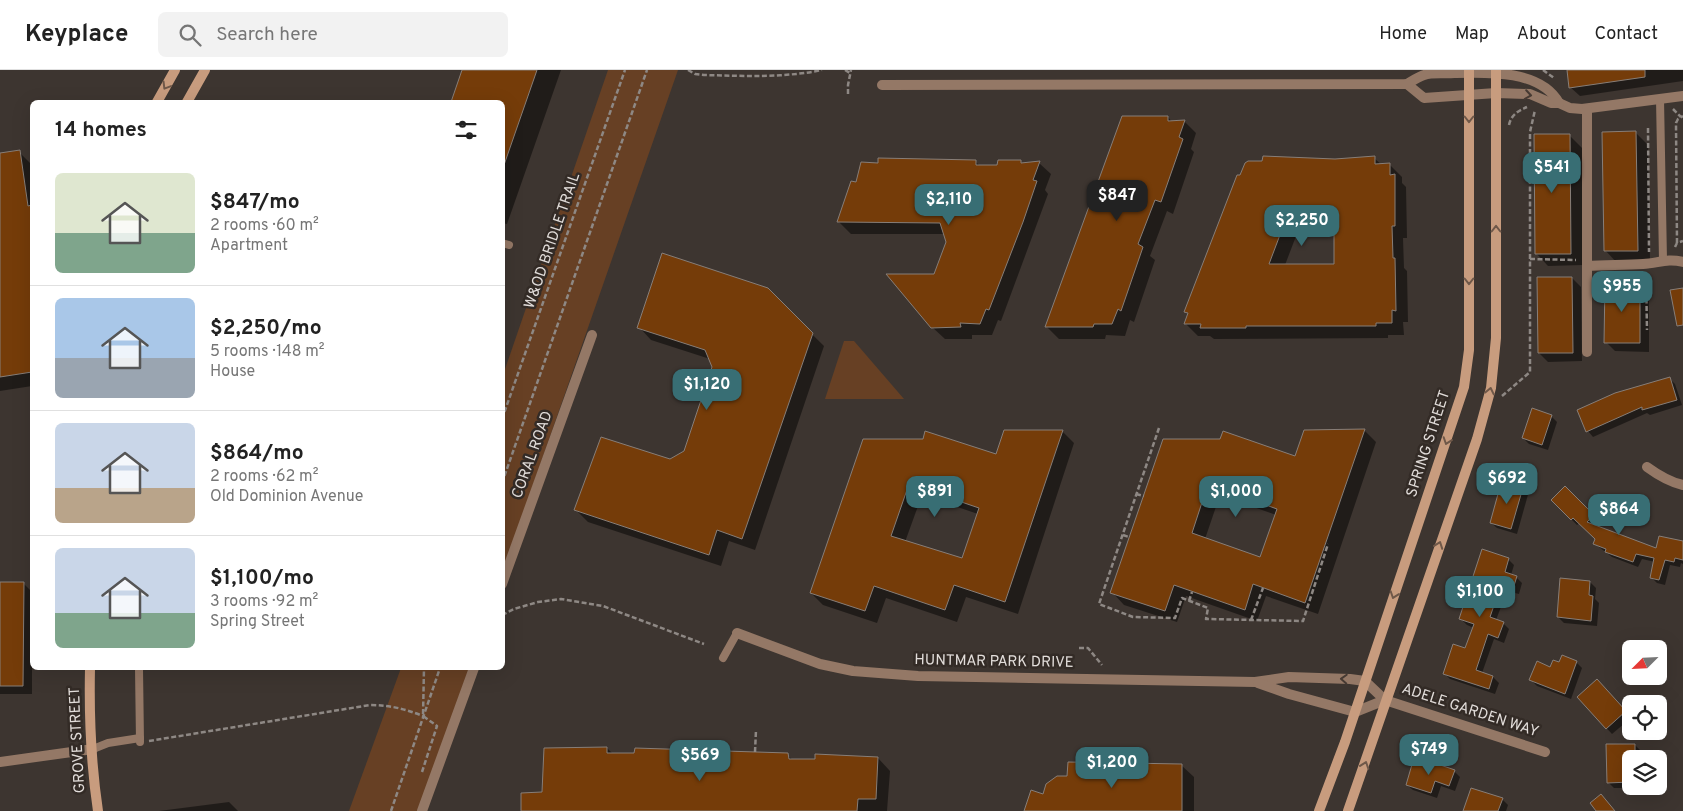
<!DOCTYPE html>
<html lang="en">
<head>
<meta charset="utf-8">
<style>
	body { margin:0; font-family:Overpass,sans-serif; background:#f2f2f2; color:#222; height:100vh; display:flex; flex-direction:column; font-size:19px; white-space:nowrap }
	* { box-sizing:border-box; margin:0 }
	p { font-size:16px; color:#767676 }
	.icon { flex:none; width:28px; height:28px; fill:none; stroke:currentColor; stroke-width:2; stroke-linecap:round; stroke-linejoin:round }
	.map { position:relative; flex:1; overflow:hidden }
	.panel { position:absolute; left:30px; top:30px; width:475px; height:570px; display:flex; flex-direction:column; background:#fff; border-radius:8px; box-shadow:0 5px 20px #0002 }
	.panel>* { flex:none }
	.needle { width:32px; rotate:246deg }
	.tools { position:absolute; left:1622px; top:570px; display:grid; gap:10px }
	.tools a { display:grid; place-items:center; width:45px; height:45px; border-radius:8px; background:#fff; box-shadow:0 5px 20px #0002; font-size:25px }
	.price { position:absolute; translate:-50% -42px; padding:0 11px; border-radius:10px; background:#386e74; color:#fff; font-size:16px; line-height:32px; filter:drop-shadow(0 1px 2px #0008) }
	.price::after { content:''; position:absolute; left:50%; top:30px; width:15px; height:11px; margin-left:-8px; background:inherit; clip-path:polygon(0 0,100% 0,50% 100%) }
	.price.selected { background:#222; color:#fff }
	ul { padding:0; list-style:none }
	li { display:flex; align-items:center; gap:15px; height:125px; padding:0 25px }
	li+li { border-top:1px solid #e0e0e0 }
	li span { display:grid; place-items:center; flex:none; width:140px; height:100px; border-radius:8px; color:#555 }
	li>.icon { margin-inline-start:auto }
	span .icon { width:60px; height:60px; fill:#fffc; stroke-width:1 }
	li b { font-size:21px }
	h2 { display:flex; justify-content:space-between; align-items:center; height:60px; padding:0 25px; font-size:21px }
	header { display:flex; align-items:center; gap:30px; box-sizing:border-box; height:70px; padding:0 25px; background:#fff; border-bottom:1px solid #e0e0e0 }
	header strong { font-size:24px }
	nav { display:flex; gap:28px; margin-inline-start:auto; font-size:18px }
	.search { width:350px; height:45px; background:#f2f2f2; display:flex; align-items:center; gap:12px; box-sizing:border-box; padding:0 18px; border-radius:8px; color:#767676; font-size:19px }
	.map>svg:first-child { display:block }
</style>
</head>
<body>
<header>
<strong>Keyplace</strong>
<div class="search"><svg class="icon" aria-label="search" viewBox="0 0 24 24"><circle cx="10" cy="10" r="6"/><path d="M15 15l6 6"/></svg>Search here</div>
<nav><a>Home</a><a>Map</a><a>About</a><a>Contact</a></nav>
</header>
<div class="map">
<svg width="1683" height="741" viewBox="0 0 1683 741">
	<rect width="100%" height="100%" fill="#3d3530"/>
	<g fill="#674024">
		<path d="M608,0H678L503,501V305Z"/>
		<path d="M844,271H854L904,329H825Z"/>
		<path d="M401,598H469L418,741H349Z"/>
	</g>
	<g fill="#0007" fill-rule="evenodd">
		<path d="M463,0H561L507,154L502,153V32H452Z"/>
		<path d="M1568,0H1683V11L1580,26L1570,17Z"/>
		<path d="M1168,47L1172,52L1184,51L1196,63L1191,79L1194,82L1173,144L1167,141L1150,186L1155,190L1134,252L1130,250L1125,266L1106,265L1105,269H1059L1047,257Z"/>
		<path d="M1636,63L1648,75L1650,192L1617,193L1605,180Z"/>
		<path d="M1570,66L1582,78L1583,195L1548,196L1536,183Z"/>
		<path d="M19,82L31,94L32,102V316L0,321V85Z"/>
		<path d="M1374,88L1382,95L1389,94L1402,107V113L1406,117L1407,168H1403L1404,198L1407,201L1408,252H1403L1404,265H1388V268L1214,269L1210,266H1198L1186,254L1189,245L1186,242L1335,90ZM1298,161H1335V195H1285Z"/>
		<path d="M975,91L980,96H998L1020,91L1023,94L1039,93L1051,104L1045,120L1048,124L1001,251L998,250L992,265H972V269H945L932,257L935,205L947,172L945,164H851L839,152L857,113Z"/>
		<path d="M1572,208L1581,217L1582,291L1548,292L1539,283Z"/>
		<path d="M1640,213L1649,222V282L1615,281L1606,272Z"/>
		<path d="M767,220L824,276L755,480L729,471L721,496L588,452L576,440L685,382L713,297L710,289L651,270L639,257Z"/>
		<path d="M1669,308L1675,314L1682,335L1650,345L1647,343L1593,367L1588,361Z"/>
		<path d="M1551,346L1557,352L1548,380L1529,374L1523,368Z"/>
		<path d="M1364,360L1376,372L1318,544L1266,526L1257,551L1186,526L1177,552L1124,535L1112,522L1164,370L1296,387ZM1220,425L1276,445L1261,488L1205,469Z"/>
		<path d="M1062,361L1074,373L1018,544L966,527L957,552L886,528L877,553L823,535L811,523L864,371L997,386ZM922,425L978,444L962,490L905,472Z"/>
		<path d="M1523,415L1529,421L1517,464L1497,458L1491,453L1504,427Z"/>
		<path d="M1565,417L1599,452L1595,456L1657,479L1683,472V494L1681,493L1680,497L1670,495L1665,515L1657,513L1651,507L1655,492L1642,489L1638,497L1612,487L1595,474L1596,469L1580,453L1577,455L1552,430Z"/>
		<path d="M1508,489L1514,495L1511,505L1516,507L1522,513L1519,524L1507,521L1496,550L1503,553L1509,559L1504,573L1494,569L1482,603L1493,607L1499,613L1495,624L1450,609L1444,603L1466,580L1474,558L1467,555L1461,549Z"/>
		<path d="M1590,512L1596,518L1595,529L1599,533L1597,556L1564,553L1558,547Z"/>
		<path d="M0,513H23L32,522V624H0Z"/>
		<path d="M1576,592L1582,598L1571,629L1537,616L1531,610L1560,594Z"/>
		<path d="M1603,617L1631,648L1612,664L1579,628Z"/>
		<path d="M1635,675L1641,681V689H1631V716H1641V718H1614L1608,712Z"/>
		<path d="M607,678L613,684L696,681L702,687L725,688L787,685L793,690L878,688L890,701L887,741H522L543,723Z"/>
		<path d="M1181,695L1194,707V741H1025L1044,726Z"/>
		<path d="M1454,701L1460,707L1455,721L1441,716L1437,728L1413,720L1407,715Z"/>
		<path d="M1502,729L1508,735L1506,741H1464Z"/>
		<path d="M229,732L238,741H159Z"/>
	</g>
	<g fill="#753c09" stroke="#877e78" fill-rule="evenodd">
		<path d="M462,0H537L504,95L502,94V32H451Z"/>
		<path d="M1567,0H1645V7L1569,18Z"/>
		<path d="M1122,46H1168V51L1185,50L1179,67L1183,69L1161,132L1155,130L1138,174L1143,177L1121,241L1118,239L1112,254H1094L1093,257H1045Z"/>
		<path d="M1636,61L1638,181H1604L1602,62Z"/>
		<path d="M1534,64H1570L1571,184H1535Z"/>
		<path d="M20,80L28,136L32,135V302L0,307V83Z"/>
		<path d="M1263,86L1335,89L1375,86V94L1390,93V105L1395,104V156H1392L1393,188H1395L1396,241L1392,240V253H1376V256H1246V258H1200L1201,254H1184L1188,243L1184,242L1237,105H1240L1245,93L1248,91H1262ZM1286,149H1334V194H1269Z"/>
		<path d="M878,88L976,90V95H997L998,90H1021V93L1040,91L1033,110L1037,111L1023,152L989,240L986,239L980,254L960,253L961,257L931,258L886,204H934L946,172L940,153L837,152L851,111L856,112L861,92L878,93Z"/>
		<path d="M662,183L768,218L813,263L742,469L717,460L709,485L574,440L601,367L670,389L684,381L712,297L705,280L637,258Z"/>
		<path d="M1537,207H1572L1573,283H1538Z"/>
		<path d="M1605,212H1640V273H1604Z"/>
		<path d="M1683,218V255L1677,256L1670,220Z"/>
		<path d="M1670,307L1677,330L1642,340V337L1586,362L1577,340L1615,323Z"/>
		<path d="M1532,338L1552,345L1542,375L1522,368Z"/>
		<path d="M1365,359L1305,533L1253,514L1245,540L1174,515L1165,541L1110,523L1163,369H1220L1223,361L1295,386L1304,360ZM1208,414L1277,439L1260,487L1192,463Z"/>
		<path d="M1004,360H1063L1005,532L954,515L945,540L874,516L865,541L810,523L863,369H923L925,361L996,384ZM909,414L979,438L962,488L891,466Z"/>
		<path d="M1508,409L1524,414L1511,459L1490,453L1498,424L1503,426Z"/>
		<path d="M1565,416L1594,445L1587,452L1656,478L1659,466L1683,471V490L1675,488L1674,492L1665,490L1659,510L1650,508L1654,488L1636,484L1633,492L1605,482L1606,479L1593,474L1595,469L1573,448L1571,450L1551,430Z"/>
		<path d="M1482,479L1509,488L1505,502L1517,506L1513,519L1501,515L1490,547L1504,552L1498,568L1488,564L1476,600L1493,606L1489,619L1443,604L1453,574L1465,578L1474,554L1459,549Z"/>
		<path d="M1560,508L1590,511L1589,525L1593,526L1591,551L1557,547Z"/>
		<path d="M0,512H24L23,616H0Z"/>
		<path d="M1562,585L1577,591L1565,624L1529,610L1537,591L1550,597L1553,590L1559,592Z"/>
		<path d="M1597,609L1626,641L1606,659L1577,627Z"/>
		<path d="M1606,674H1635V689H1631V712L1607,713Z"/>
		<path d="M607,677V683H634L635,678L697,680V686L724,687L725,681L788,683L789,689H815V684L878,687L876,729H858L857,741H521V723L542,722L544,678Z"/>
		<path d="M1423,689L1455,700L1449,716L1435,711L1431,723L1406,715L1413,691L1422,694Z"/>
		<path d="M1068,692L1182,694V741H1024L1031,720L1043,724L1046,714L1057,706H1067Z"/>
		<path d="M1471,718L1503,728L1498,741H1463Z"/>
		<path d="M1601,724L1615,741H1596L1590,733Z"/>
	</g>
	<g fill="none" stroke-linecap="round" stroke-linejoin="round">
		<g stroke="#8e8884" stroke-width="2.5" stroke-dasharray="5 2.5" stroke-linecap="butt">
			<path d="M688,0L695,4L704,5C744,6 783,8 822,0"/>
			<path d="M845,0L850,3"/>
			<path d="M1543,0L1554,8"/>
			<path d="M848,24V15L851,0"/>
			<path d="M1673,39L1681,47"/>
			<path d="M1509,55C1511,45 1518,41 1527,37"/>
			<path d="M1648,58L1649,182"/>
			<path d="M1677,173L1676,53L1678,49L1683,46"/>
			<path d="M1675,177L1677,173L1683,171"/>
			<path d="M1530,189L1576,190"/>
			<path d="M1646,206L1647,260"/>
			<path d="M1502,326L1530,302V62L1535,40"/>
			<path d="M502,349L625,0"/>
			<path d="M1159,358L1099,534L1133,547L1175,548L1182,528L1208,538L1206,549L1303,551L1328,474"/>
			<path d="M502,413L647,0"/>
			<path d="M1136,424L1144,426"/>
			<path d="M1123,465L1129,467"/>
			<path d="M1189,531L1192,522"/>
			<path d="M502,545L514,539L538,532L561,529L603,536L704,574"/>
			<path d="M1251,550L1263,518"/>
			<path d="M1079,578H1088L1102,595"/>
			<path d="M149,671L370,635C390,635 405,639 423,646"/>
			<path d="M755,682L756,660"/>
			<path d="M422,702L437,656L423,646L424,598"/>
			<path d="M391,741L440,598"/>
		</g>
		<g stroke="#947866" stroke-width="8">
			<path d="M1660,29L1663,190"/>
			<path d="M502,173L509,175"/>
			<path d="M723,588L737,563"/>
			<path d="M139,598L140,672"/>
			<path d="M93,679L108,673L140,668"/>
		</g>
		<g stroke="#947866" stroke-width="10">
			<path d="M1407,14L1424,28L1496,23L1530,24L1551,33H1559L1570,38L1582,39L1683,26"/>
			<path d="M882,15L1407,14C1412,11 1418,7 1424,5C1432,2 1445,4 1454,3C1488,2 1541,0 1559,33"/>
			<path d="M1587,196C1605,195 1624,195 1643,194C1659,193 1667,188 1683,192"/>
			<path d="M1587,282V39"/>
			<path d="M1647,397C1658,405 1669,412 1683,415"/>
			<path d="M502,514L592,265"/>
			<path d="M737,563L820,594L853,601L918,606L1255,612L1289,607L1350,609L1365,611L1385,630L1545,682"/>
			<path d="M1258,613L1289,624L1355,642L1385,630"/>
			<path d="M0,692L93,679"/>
			<path d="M422,741L474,598"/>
		</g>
		<g stroke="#c89c7e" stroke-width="10">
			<path d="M157,32L175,0"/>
			<path d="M187,32L205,0"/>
			<path d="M90,598C89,645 91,694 98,741"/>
			<path d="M1319,741L1345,672L1464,317L1469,280V0"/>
			<path d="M1348,741L1477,369L1491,318L1496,268V0"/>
		</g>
	</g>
	<defs><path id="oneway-chevron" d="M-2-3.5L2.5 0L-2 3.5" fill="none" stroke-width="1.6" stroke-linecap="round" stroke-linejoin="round" transform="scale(1.25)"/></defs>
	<g stroke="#6f5849">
		<use href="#oneway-chevron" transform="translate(166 16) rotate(121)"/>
		<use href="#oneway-chevron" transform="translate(1469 49) rotate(90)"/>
		<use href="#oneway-chevron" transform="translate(1496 159) rotate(-90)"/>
		<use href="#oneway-chevron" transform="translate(1469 211) rotate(90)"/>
		<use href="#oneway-chevron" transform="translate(1490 321) rotate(-78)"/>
		<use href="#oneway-chevron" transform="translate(1447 371) rotate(109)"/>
		<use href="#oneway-chevron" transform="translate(1439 475) rotate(-70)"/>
		<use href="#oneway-chevron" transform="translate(1394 525) rotate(109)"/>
		<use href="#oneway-chevron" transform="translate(1365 695) rotate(-71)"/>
	</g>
	<g stroke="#463a33">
		<use href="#oneway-chevron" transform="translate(1528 25) rotate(9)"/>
		<use href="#oneway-chevron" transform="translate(1344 609) rotate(-177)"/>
	</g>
	<g text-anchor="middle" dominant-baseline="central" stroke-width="5" stroke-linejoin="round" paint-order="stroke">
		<g font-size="15" fill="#e2ddda" stroke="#332b26">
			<text transform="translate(553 171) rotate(-71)">W&amp;OD BRIDLE TRAIL</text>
			<text transform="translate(1429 374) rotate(-72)">SPRING STREET</text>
			<text transform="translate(533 385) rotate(-70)">CORAL ROAD</text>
			<text transform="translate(994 592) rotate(1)">HUNTMAR PARK DRIVE</text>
			<text transform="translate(1470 641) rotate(18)">ADELE GARDEN WAY</text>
			<text transform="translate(78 670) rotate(-93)">GROVE STREET</text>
		</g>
	</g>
</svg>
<div class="tools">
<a><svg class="needle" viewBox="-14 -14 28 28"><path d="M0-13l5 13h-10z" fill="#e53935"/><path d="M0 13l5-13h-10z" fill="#767676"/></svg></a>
<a><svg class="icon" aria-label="locate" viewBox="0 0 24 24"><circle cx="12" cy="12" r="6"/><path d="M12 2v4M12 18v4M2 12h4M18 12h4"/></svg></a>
<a><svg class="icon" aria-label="layers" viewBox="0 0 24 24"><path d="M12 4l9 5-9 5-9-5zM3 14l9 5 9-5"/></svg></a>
</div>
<b class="price" style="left:1552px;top:124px">$541</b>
<b class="price selected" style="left:1117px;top:152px">$847</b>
<b class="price" style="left:949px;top:156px">$2,110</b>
<b class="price" style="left:1302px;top:177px">$2,250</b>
<b class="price" style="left:1622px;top:243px">$955</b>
<b class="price" style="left:707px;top:341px">$1,120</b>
<b class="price" style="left:1507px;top:435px">$692</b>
<b class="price" style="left:935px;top:448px">$891</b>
<b class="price" style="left:1236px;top:448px">$1,000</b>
<b class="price" style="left:1619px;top:466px">$864</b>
<b class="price" style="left:1480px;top:548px">$1,100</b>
<b class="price" style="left:1429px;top:706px">$749</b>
<b class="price" style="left:700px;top:712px">$569</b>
<b class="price" style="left:1112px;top:719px">$1,200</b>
<section class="panel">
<h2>14 homes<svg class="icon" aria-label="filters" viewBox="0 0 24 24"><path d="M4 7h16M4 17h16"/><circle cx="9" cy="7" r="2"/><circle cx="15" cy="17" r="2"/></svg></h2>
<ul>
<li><span style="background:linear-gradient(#dfe7d0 60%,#7fa58c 0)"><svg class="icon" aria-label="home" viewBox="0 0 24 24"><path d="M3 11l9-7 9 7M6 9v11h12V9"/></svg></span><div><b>$847/mo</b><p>2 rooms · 60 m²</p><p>Apartment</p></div></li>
<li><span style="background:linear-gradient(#a9c7e8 60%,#9aa5b1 0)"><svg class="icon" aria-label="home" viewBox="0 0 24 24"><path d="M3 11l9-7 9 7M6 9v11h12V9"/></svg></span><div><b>$2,250/mo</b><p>5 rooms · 148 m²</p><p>House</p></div></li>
<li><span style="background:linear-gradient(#c9d6e8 65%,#b9a48a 0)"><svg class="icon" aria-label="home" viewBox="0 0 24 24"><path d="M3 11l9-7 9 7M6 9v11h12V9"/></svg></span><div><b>$864/mo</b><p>2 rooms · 62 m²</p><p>Old Dominion Avenue</p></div></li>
<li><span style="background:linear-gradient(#c9d6e8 65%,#7fa58c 0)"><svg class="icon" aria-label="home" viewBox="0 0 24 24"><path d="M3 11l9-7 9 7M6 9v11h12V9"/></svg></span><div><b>$1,100/mo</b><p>3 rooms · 92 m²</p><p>Spring Street</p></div></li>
</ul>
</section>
</div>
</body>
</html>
